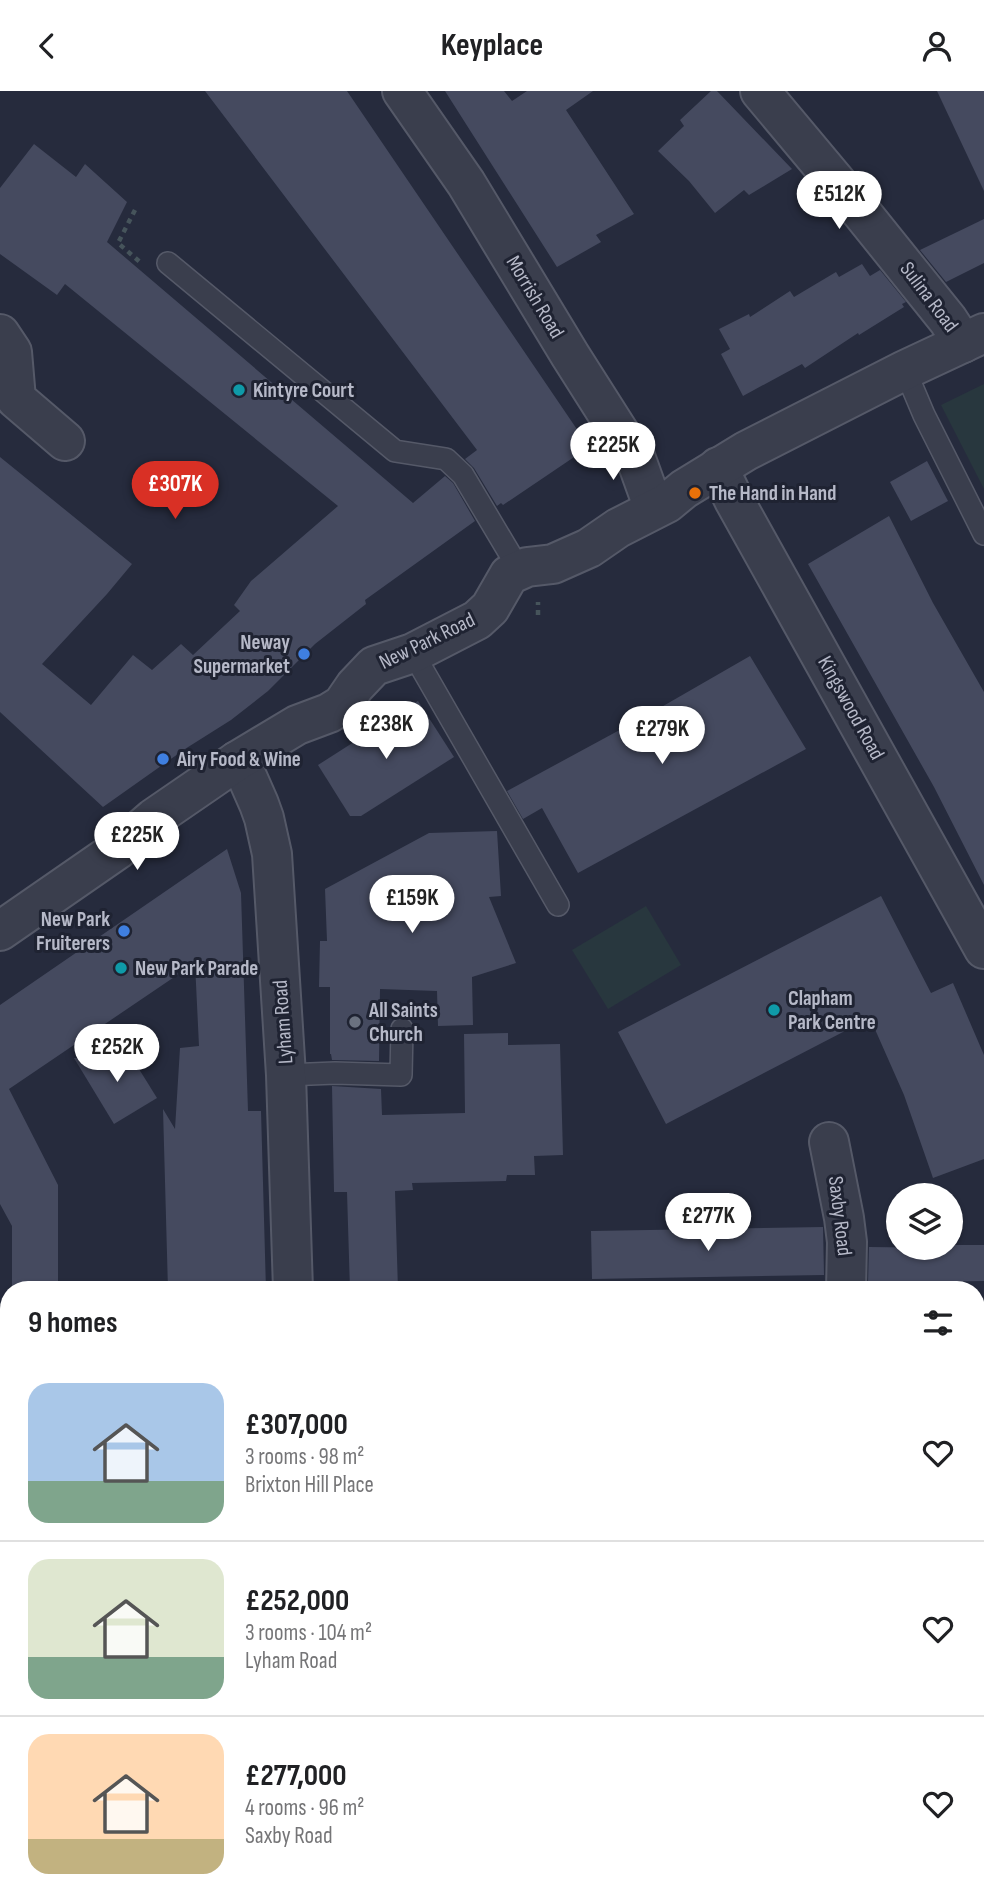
<!DOCTYPE html>
<html lang="en">
<head>
<meta charset="utf-8">
<style>
	body { margin:0; font-family:"Sofia Sans Condensed",sans-serif; background:#f6f6f6; color:#202124; height:100vh; display:flex; flex-direction:column; font-size:26px; white-space:nowrap }
	* { box-sizing:border-box; margin:0 }
	p { font-size:23px; color:#757577 }
	.icon { flex:none; width:38px; height:38px; fill:none; stroke:currentColor; stroke-width:2; stroke-linecap:round; stroke-linejoin:round }
	.map { position:relative; flex:1; overflow:hidden }
	.sheet { position:absolute; left:0px; top:1190px; width:985px; height:623px; display:flex; flex-direction:column; background:#fff; border-radius:28px 28px 0 0; box-shadow:0 2px 5px #0004 }
	.sheet>* { flex:none }
	.fabs { position:absolute; left:886px; top:1092px; display:grid; gap:14px }
	.fabs a { display:grid; place-items:center; width:77px; height:77px; border-radius:50%; background:#fff; box-shadow:0 2px 5px #0004; font-size:35px }
	.price { position:absolute; translate:-50% -60px; padding:0 16px; border-radius:24px; background:#fff; color:#222; font-size:23px; line-height:46px; filter:drop-shadow(0 2px 4px #0008) }
	.price::after { content:''; position:absolute; left:50%; top:42px; width:21px; height:16px; margin-left:-10px; background:inherit; clip-path:polygon(0 0,100% 0,50% 100%) }
	.price.selected { background:#d93025; color:#fff }
	ul { padding:0; list-style:none }
	li { display:flex; align-items:center; gap:21px; height:175px; padding:0 28px }
	li+li { border-top:2px solid #e0e0e0 }
	li span { display:grid; place-items:center; flex:none; width:196px; height:140px; border-radius:21px; color:#555 }
	li>.icon { margin-inline-start:auto }
	span .icon { width:84px; height:84px; fill:#fffc; stroke-width:1 }
	li b { font-size:30px }
	h2 { display:flex; justify-content:space-between; align-items:center; height:84px; padding:0 28px; font-size:30px }
	header { display:flex; justify-content:space-between; align-items:center; height:91px; padding:0 28px; background:#fff; font-size:32px; font-weight:700 }
	.map>svg:first-child { display:block }
</style>
</head>
<body>
<header><svg class="icon" aria-label="back" viewBox="0 0 24 24"><path d="M15 5l-7 7 7 7"/></svg>Keyplace<svg class="icon" aria-label="person" viewBox="0 0 24 24"><circle cx="12" cy="8" r="4"/><path d="M4 21q1-7 8-7t8 7"/></svg></header>
<div class="map">
<svg width="984" height="1813" viewBox="0 0 984 1813">
	<rect width="100%" height="100%" fill="#262b3d"/>
	<g fill="#28373e">
		<path d="M984,293V398L941,314Z"/>
		<path d="M646,815L681,874L608,918L572,859Z"/>
		<path d="M977,1268H984V1328L977,1329Z"/>
	</g>
	<g fill="#454a5f">
		<path d="M205,0H347L589,356L503,414L501,412L497,415L474,377L465,368L477,359Z"/>
		<path d="M445,0H504L512,10L527,0H593L566,19L634,123L596,144L601,151L557,176Z"/>
		<path d="M711,0H717L792,78L749,104L744,99L715,122L689,90L658,60L684,35L680,29Z"/>
		<path d="M937,0H984V100Z"/>
		<path d="M34,53L76,86L85,73L127,111L107,151L413,412L445,385L453,392L475,430L365,509L366,513L315,553L268,600L231,629L185,658L103,716L0,621V366L132,473L107,503L42,573L91,614L133,564L152,579L181,553L193,564L240,520L234,514L251,490L338,415L65,193L57,204L0,163V97Z"/>
		<path d="M984,128V172L946,191L920,159Z"/>
		<path d="M862,173L870,185L880,179L906,211L902,213L904,216L859,244L858,242L805,277L802,273L743,305L721,263L730,258L719,238L749,223L750,226L790,200L794,206L836,181L839,186Z"/>
		<path d="M927,370L948,410L911,430L890,391Z"/>
		<path d="M889,425L933,512L984,601V794L934,696L808,473Z"/>
		<path d="M750,565L806,658L578,782L542,717L523,728L507,700L651,622Z"/>
		<path d="M418,610L454,666L361,725H350L318,674Z"/>
		<path d="M497,740L501,805L489,806L516,872L472,886L473,934L438,935L437,900L380,898L379,970L332,969L331,963H330V896H319L320,850H327L325,798L429,742Z"/>
		<path d="M227,758L241,802L248,1020H261L266,1199H168L163,1018L175,1038L180,957L199,955L195,872L9,998L58,1094V1199H12V1135L0,1113V914Z"/>
		<path d="M881,805L931,902L953,892L984,964V1068L933,1087L904,1004L870,927L666,1033L618,941Z"/>
		<path d="M508,942V954L560,953L563,1064L534,1065L535,1084H507L506,1090L412,1092L413,1099L395,1100L398,1199H350L347,1101H334L332,995L381,998L382,1024L465,1022L464,943Z"/>
		<path d="M129,962L157,1007L114,1033L74,967Z"/>
		<path d="M823,1136L824,1184L592,1188L591,1140Z"/>
		<path d="M950,1154H984V1190L868,1192L869,1156L950,1157Z"/>
	</g>
	<g fill="none" stroke-linecap="round" stroke-linejoin="round">
		<defs>
			<g id="service">
				<path d="M168,172L395,360L446,368L463,384L519,478"/>
				<path d="M905,279L924,324L984,443"/>
				<path d="M413,562L558,814"/>
				<path d="M286,984L335,982L401,984L402,938"/>
			</g>
			<g id="minor">
				<path d="M402,0L466,92L570,264L636,368L654,418"/>
				<path d="M760,0L862,122L948,229L963,252"/>
				<path d="M0,243L12,261L16,308L65,350"/>
				<path d="M718,376L734,409L984,858"/>
				<path d="M237,670L248,688L259,713L264,727L272,763L286,984L293,1199"/>
				<path d="M829,1051L844,1127L847,1151L846,1199"/>
				<path d="M976,1235L984,1234"/>
				<path d="M303,1804V1813"/>
			</g>
			<path id="tertiary" d="M0,840L117,759L154,727L237,670L297,634L329,622L342,614L355,595L374,575L413,562L477,529L490,517L509,484L527,476L553,473L589,457L618,437L667,412L684,398L746,360L905,279L984,242"/>
		</defs>
		<use href="#service" stroke="#555968" stroke-width="24"/>
		<use href="#minor" stroke="#555968" stroke-width="42"/>
		<use href="#tertiary" stroke="#555968" stroke-width="42"/>
		<g stroke="#46545b" stroke-width="4.5" stroke-dasharray="5 5" stroke-linecap="butt">
			<path d="M135,119L118,152L140,171"/>
			<path d="M538,524V511"/>
			<path d="M161,1804V1813"/>
		</g>
		<use href="#service" stroke="#3a3e4d" stroke-width="21"/>
		<use href="#minor" stroke="#3a3e4d" stroke-width="38"/>
		<use href="#tertiary" stroke="#3a3e4d" stroke-width="38"/>
	</g>
	<g fill="#0f9aa8" stroke="#1f2332" stroke-width="2.5">
		<circle cx="239" cy="299" r="7"/>
		<circle cx="121" cy="877" r="7"/>
		<circle cx="774" cy="919" r="7"/>
	</g>
	<circle fill="#e8710a" stroke="#1f2332" stroke-width="2.5" cx="695" cy="402" r="7"/>
	<g fill="#3f7fe0" stroke="#1f2332" stroke-width="2.5">
		<circle cx="304" cy="563" r="7"/>
		<circle cx="163" cy="668" r="7"/>
		<circle cx="124" cy="840" r="7"/>
	</g>
	<circle fill="#6b7280" stroke="#1f2332" stroke-width="2.5" cx="355" cy="931" r="7"/>
	<g text-anchor="middle" dominant-baseline="central" stroke-width="6" stroke-linejoin="round" paint-order="stroke">
		<g font-size="21" fill="#b6b9c8" stroke="#1f2332">
			<text transform="translate(535 206) rotate(59)">Morrish Road</text>
			<text transform="translate(929 206) rotate(53)">Sulina Road</text>
			<text transform="translate(427 550) rotate(-26)">New Park Road</text>
			<text transform="translate(851 617) rotate(61)">Kingswood Road</text>
			<text transform="translate(283 931) rotate(-94)">Lyham Road</text>
			<text transform="translate(840 1125) rotate(83)">Saxby Road</text>
		</g>
		<g font-size="21" font-weight="bold" fill="#b6b9c8" stroke="#1f2332" text-anchor="start">
			<text x="253" y="299">Kintyre Court</text>
			<text x="709" y="402">The Hand in Hand</text>
			<text x="290" y="551" text-anchor="end">Neway<tspan x="290" dy="24">Supermarket</tspan></text>
			<text x="177" y="668">Airy Food &amp; Wine</text>
			<text x="110" y="828" text-anchor="end">New Park<tspan x="110" dy="24">Fruiterers</tspan></text>
			<text x="135" y="877">New Park Parade</text>
			<text x="788" y="907">Clapham<tspan x="788" dy="24">Park Centre</tspan></text>
			<text x="369" y="919">All Saints<tspan x="369" dy="24">Church</tspan></text>
		</g>
	</g>
</svg>
<div class="fabs">
<a><svg class="icon" aria-label="layers" viewBox="0 0 24 24"><path d="M12 4l9 5-9 5-9-5zM3 14l9 5 9-5"/></svg></a>
</div>
<b class="price" style="left:839px;top:140px">£512K</b>
<b class="price" style="left:613px;top:391px">£225K</b>
<b class="price selected" style="left:175px;top:430px">£307K</b>
<b class="price" style="left:386px;top:670px">£238K</b>
<b class="price" style="left:662px;top:675px">£279K</b>
<b class="price" style="left:137px;top:781px">£225K</b>
<b class="price" style="left:412px;top:844px">£159K</b>
<b class="price" style="left:117px;top:993px">£252K</b>
<b class="price" style="left:708px;top:1162px">£277K</b>
<section class="sheet">
<h2>9 homes<svg class="icon" aria-label="filters" viewBox="0 0 24 24"><path d="M4 7h16M4 17h16"/><circle cx="9" cy="7" r="2"/><circle cx="15" cy="17" r="2"/></svg></h2>
<ul>
<li><span style="background:linear-gradient(#a9c7e8 70%,#7fa58c 0)"><svg class="icon" aria-label="home" viewBox="0 0 24 24"><path d="M3 11l9-7 9 7M6 9v11h12V9"/></svg></span><div><b>£307,000</b><p>3 rooms · 98 m²</p><p>Brixton Hill Place</p></div><svg class="icon" aria-label="heart" viewBox="0 0 24 24"><path d="M12 20l-8-8c-3-5 5-10 8-4 3-6 11-1 8 4z"/></svg></li>
<li><span style="background:linear-gradient(#dfe7d0 70%,#7fa58c 0)"><svg class="icon" aria-label="home" viewBox="0 0 24 24"><path d="M3 11l9-7 9 7M6 9v11h12V9"/></svg></span><div><b>£252,000</b><p>3 rooms · 104 m²</p><p>Lyham Road</p></div><svg class="icon" aria-label="heart" viewBox="0 0 24 24"><path d="M12 20l-8-8c-3-5 5-10 8-4 3-6 11-1 8 4z"/></svg></li>
<li><span style="background:linear-gradient(#ffd9b3 75%,#c2b280 0)"><svg class="icon" aria-label="home" viewBox="0 0 24 24"><path d="M3 11l9-7 9 7M6 9v11h12V9"/></svg></span><div><b>£277,000</b><p>4 rooms · 96 m²</p><p>Saxby Road</p></div><svg class="icon" aria-label="heart" viewBox="0 0 24 24"><path d="M12 20l-8-8c-3-5 5-10 8-4 3-6 11-1 8 4z"/></svg></li>
</ul>
</section>
</div>
</body>
</html>
